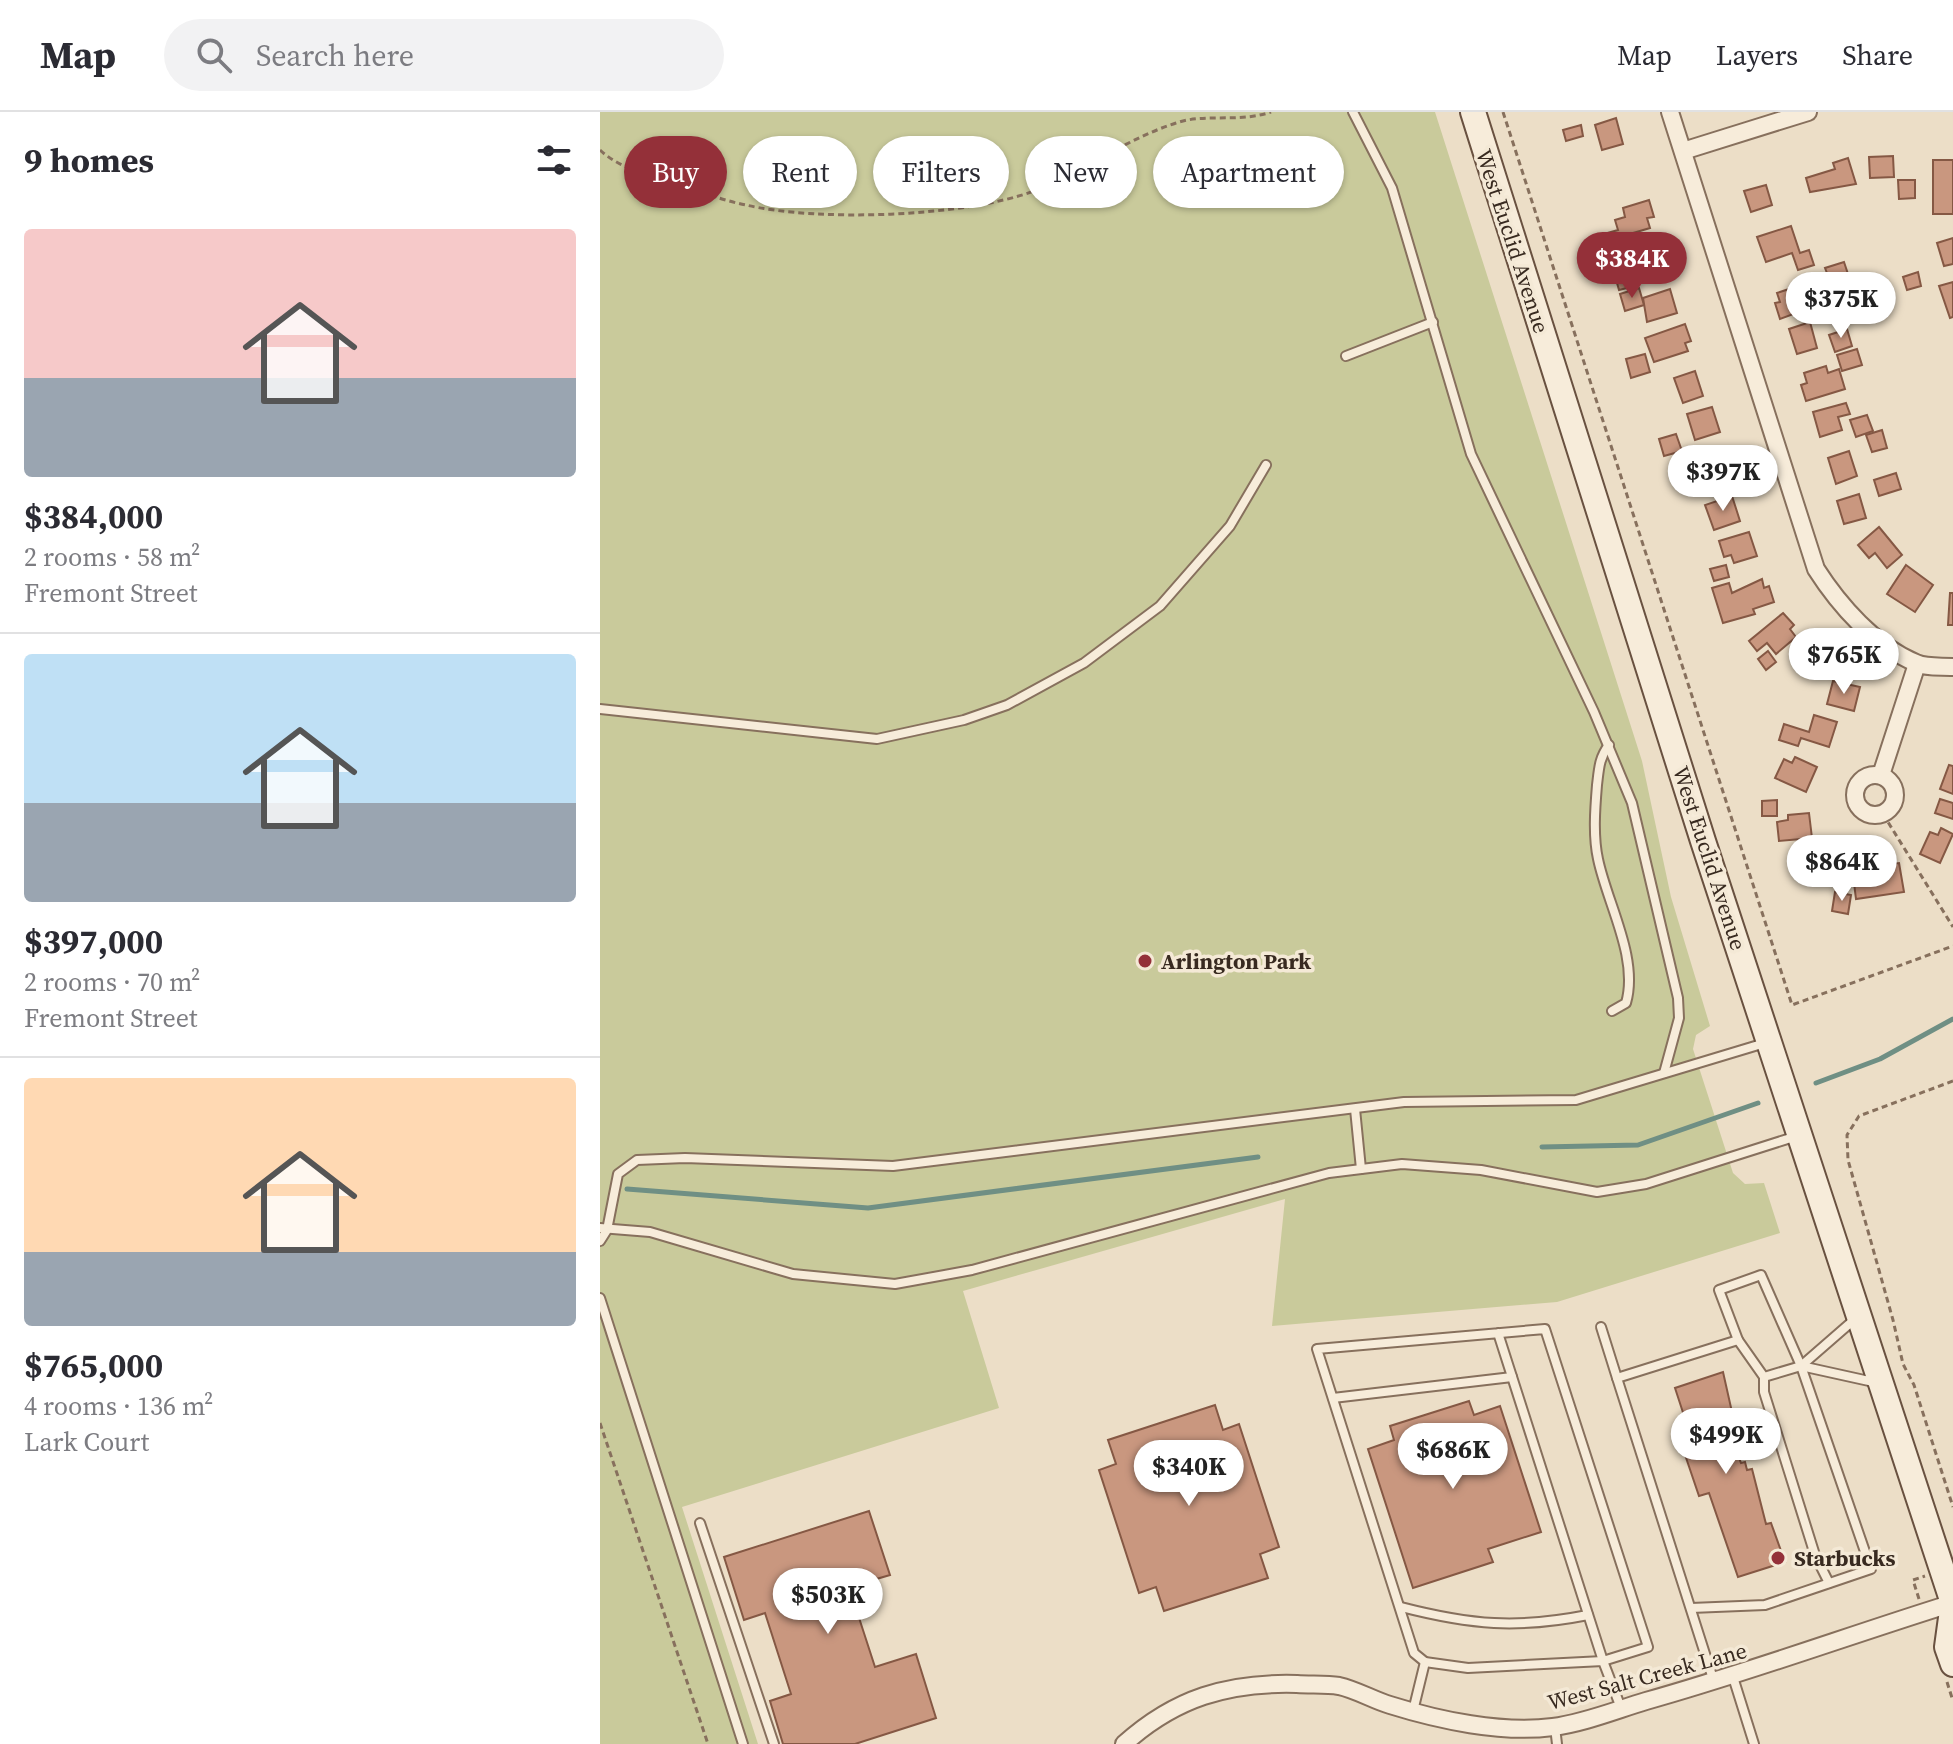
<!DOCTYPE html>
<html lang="en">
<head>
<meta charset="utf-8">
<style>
	body { margin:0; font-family:"Source Serif 4",serif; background:#f2f2f3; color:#2b2b33; height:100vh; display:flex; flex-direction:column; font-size:30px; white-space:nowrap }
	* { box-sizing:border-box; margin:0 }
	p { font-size:26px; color:#7c7c81 }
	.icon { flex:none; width:44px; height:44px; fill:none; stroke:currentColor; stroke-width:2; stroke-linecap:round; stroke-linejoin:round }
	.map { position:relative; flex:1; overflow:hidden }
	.details { display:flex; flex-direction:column; background:#fff; width:600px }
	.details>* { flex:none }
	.hud { position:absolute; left:24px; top:24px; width:760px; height:72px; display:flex; gap:16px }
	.price { position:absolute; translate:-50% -68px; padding:0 18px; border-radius:28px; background:#fff; color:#222; font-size:26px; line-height:52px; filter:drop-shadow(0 2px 4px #0008) }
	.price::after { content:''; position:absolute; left:50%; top:48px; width:24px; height:18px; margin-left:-12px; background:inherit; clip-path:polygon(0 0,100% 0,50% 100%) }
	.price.current { background:#943039; color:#fff }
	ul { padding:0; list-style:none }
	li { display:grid; align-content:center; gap:16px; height:424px; padding:0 24px }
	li+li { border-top:2px solid #e1e1e2 }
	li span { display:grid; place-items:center; height:248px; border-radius:8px; color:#555 }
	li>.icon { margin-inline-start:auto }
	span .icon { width:144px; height:144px; fill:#fffc; stroke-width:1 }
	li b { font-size:34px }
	h2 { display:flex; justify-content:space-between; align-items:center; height:96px; padding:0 24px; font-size:34px }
	.tag { padding:0 28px; border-radius:36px; background:#fff; box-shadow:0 2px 6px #0004; font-size:28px; line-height:72px }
	.tag.current { background:#943039; color:#fff }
	header { display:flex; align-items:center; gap:48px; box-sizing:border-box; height:112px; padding:0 40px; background:#fff; border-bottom:2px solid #e1e1e2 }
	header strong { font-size:38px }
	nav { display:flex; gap:44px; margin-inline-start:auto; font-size:28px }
	.search { width:560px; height:72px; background:#f2f2f3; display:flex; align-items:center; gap:20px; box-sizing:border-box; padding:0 28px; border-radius:44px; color:#7c7c81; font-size:30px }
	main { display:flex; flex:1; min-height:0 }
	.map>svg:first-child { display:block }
</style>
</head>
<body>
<header>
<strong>Map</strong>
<div class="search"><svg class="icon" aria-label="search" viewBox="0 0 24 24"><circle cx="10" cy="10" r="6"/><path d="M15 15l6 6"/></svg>Search here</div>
<nav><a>Map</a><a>Layers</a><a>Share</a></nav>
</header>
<main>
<section class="details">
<h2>9 homes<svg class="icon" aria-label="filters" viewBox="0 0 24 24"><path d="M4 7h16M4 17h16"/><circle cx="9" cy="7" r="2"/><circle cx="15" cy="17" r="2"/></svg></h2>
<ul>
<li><span style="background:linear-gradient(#f6c9c9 60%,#9aa5b1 0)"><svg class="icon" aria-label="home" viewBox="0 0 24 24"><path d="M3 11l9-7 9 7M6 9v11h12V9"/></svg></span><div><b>$384,000</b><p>2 rooms · 58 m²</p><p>Fremont Street</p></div></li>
<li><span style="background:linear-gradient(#bfe0f5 60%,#9aa5b1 0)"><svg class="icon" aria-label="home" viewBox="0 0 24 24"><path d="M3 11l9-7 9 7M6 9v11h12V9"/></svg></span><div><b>$397,000</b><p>2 rooms · 70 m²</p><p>Fremont Street</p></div></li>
<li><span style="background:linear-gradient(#ffd9b3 70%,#9aa5b1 0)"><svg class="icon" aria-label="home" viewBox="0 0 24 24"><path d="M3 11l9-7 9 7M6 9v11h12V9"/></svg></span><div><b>$765,000</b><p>4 rooms · 136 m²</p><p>Lark Court</p></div></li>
</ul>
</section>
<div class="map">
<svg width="1353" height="1632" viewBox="0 0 1353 1632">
	<rect width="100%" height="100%" fill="#ecdec7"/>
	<path fill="#c9ca9b" d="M0,0H835L1042,649L1071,785L1110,914L1096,923L1093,937L1133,1061L1145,1072L1164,1071L1180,1121L957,1190L672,1214L685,1087L363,1179L399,1296L82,1395L158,1632H0Z"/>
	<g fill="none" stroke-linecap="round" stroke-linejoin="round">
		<g stroke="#6f8f84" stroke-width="5">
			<path d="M1216,971L1280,947L1353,907"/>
			<path d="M942,1035L1038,1033L1158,991"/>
			<path d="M27,1077L268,1096L658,1045"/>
		</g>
	</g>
	<g fill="#c9977f" stroke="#855844" stroke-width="2">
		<path d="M1016,6L1023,32L1002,38L995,13Z"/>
		<path d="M981,13L983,24L966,29L963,18Z"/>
		<path d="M1293,44L1294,65L1270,66L1269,45Z"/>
		<path d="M1248,46L1256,72L1210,80L1206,66L1235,57L1233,51Z"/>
		<rect x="1333" y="48" width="20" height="54"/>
		<path d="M1298,68H1315V86L1299,87Z"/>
		<path d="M1166,73L1172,93L1151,100L1144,79Z"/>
		<path d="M1049,88L1054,105L1047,106L1050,116L1023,124L1025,131L1008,136L1004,122L1018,118L1015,108L1025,105L1023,96Z"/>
		<path d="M1191,114L1200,141L1209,138L1214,153L1198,158L1192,141L1166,150L1157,125Z"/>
		<path d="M1353,126V152L1344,154L1337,131Z"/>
		<path d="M1055,130L1063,156L1041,163L1037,150L1027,153L1023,140Z"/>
		<path d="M1244,150L1250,168L1232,174L1225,156Z"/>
		<path d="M1031,159L1035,174L1019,178L1015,164Z"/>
		<path d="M1318,160L1321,174L1307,178L1303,165Z"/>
		<path d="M1210,170L1218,193L1180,207L1175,191L1180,190L1177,181Z"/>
		<path d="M1353,170V205L1350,206L1339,174Z"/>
		<path d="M1039,176L1044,193L1025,199L1020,182Z"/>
		<path d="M1070,177L1077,201L1047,210L1043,186Z"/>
		<path d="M1210,210L1217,236L1197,242L1189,217Z"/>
		<path d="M1085,212L1091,229L1085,231L1088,239L1054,250L1045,226Z"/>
		<path d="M1247,217L1252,234L1235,240L1229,223Z"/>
		<path d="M1257,237L1262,253L1242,259L1237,243Z"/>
		<path d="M1045,242L1050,260L1031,266L1026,247Z"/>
		<path d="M1226,254L1228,261L1239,257L1245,277L1206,289L1201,273L1207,271L1204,261Z"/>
		<path d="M1095,259L1103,284L1083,291L1074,266Z"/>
		<path d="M1246,291L1250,302L1238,305L1242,318L1220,325L1213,300Z"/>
		<path d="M1112,295L1120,320L1095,328L1087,302Z"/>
		<path d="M1267,303L1273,319L1256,325L1250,308Z"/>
		<path d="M1282,318L1287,336L1272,340L1266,323Z"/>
		<path d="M1076,322L1082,339L1064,344L1059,327Z"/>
		<path d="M1249,339L1257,364L1236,372L1228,346Z"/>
		<path d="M1122,341L1125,350L1130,349L1135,365L1088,379L1082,359L1099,354L1097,349Z"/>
		<path d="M1296,361L1301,377L1279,384L1274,368Z"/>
		<path d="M1259,382L1266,406L1244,412L1237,389Z"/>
		<path d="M1132,384L1140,409L1114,418L1105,393Z"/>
		<path d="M1279,415L1302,443L1287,456L1275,441L1269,446L1258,433Z"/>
		<path d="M1149,420L1157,444L1134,451L1131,443L1124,445L1119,429Z"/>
		<path d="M1126,453L1129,465L1114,469L1110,457Z"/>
		<path d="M1306,453L1333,473L1315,500L1287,482Z"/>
		<path d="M1162,467L1164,476L1169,474L1174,490L1153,497L1155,502L1123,511L1112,476L1129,471L1132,481Z"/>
		<path d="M1350,481H1353V513H1348Z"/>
		<path d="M1183,501L1194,513L1190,517L1196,525L1176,542L1167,531L1157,539L1149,529Z"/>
		<path d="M1168,539L1176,550L1166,558L1158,547Z"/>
		<path d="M1233,569L1260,575L1254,599L1227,592Z"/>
		<path d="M1214,603L1237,610L1229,635L1201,626L1198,634L1179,628L1184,612L1209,620Z"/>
		<path d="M1195,645L1217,655L1206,680L1175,666L1184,647L1192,651Z"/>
		<path d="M1349,653L1353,654V682L1340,677Z"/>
		<path d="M1340,687L1353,691V707L1335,701Z"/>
		<path d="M1177,688V704H1162V689Z"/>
		<path d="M1209,701L1212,726L1179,729L1177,710L1188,708V703Z"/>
		<path d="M1341,716L1353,722L1340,751L1320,742L1330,720L1338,723Z"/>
		<path d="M1216,741L1233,744V751L1242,752L1240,774L1212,770Z"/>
		<path d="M1299,751L1304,780L1256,787L1254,771L1275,769L1274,762L1284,760L1283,753Z"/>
		<path d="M1235,780L1251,783L1248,802L1232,799Z"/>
		<path d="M1123,1260L1134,1309L1126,1311L1141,1351L1145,1350L1147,1358L1152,1357L1166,1412L1171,1411L1185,1450L1138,1465L1109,1381L1099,1384L1079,1325L1090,1322L1075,1276Z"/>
		<path d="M869,1289L874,1303L900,1294L941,1420L888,1437L893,1450L813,1476L768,1337L794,1328L790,1314Z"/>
		<path d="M615,1293L623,1318L639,1312L679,1435L660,1442L668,1466L564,1499L556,1475L539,1481L499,1358L516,1352L508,1328Z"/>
		<path d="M269,1399L290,1463L249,1475L275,1555L316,1542L336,1606L255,1632H183L170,1589L191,1582L165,1501L144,1508L124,1445Z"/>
	</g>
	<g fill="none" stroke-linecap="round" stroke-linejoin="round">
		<defs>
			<g id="lane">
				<path d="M753,0L792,76L871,342L994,600L1032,691L1078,886L1079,906L1064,961"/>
				<path d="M746,244L833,210"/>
				<path d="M0,597L277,627L364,608L407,593L484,551L560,494L630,414L666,353"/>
				<path d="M1009,633C999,646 999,657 997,673C995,697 993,724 998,747C1007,791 1039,846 1026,891L1012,899"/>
				<path d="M755,997L761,1057"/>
				<path d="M0,1116L50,1120L193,1162L295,1172L372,1158L729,1061L802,1052L881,1058L997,1080L1046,1072L1197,1024"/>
				<path d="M0,1129L7,1118L18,1062L37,1048L85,1046L293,1054L804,990L976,988L1165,931"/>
				<path d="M0,1186L143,1632"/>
				<path d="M1001,1215L1017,1266"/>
				<path d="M1201,1254L1278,1271"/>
				<path d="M1164,1265V1280L1215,1443L1229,1471"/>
				<path d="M733,1286L912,1265"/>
				<path d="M100,1411L174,1632"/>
				<path d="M801,1495C871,1513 917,1517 988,1503"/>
				<path d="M1091,1496L1165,1493L1271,1457L1201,1254L1161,1163L1119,1178L1138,1228"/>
				<path d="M825,1550L814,1541L717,1237L945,1217L1048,1535L1003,1549L898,1221"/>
				<path d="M1133,1565L1154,1632"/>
				<path d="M1114,1570L1017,1266L1138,1228L1164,1265L1201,1254L1255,1207"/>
				<path d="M813,1599L825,1550L868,1556L1003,1549L1021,1596"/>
				<path d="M955,1615L957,1632"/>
			</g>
			<g id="street">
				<path d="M1070,0L1216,457C1239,493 1275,534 1316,551C1326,556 1342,554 1353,555"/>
				<path d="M1083,39L1208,0"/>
				<circle cx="1275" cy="683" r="20"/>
				<path d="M1281,663L1317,552"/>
				<path d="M524,1632C575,1586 628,1570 697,1572C710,1573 726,1572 739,1574C757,1578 773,1588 790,1593C838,1608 902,1622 953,1615C984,1611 1016,1598 1046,1589C1150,1560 1250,1523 1353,1491"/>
			</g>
			<path id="secondary" d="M873,0L1103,729L1353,1491L1347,1535L1353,1552"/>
		</defs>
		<use href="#lane" stroke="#87705d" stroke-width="12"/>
		<use href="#street" stroke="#87705d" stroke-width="20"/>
		<use href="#secondary" stroke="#695140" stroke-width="28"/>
		<g stroke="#87705d" stroke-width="3" stroke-dasharray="6 4" stroke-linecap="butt">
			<path d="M903,0L1192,893L1353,834"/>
			<path d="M0,38C19,56 46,62 71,70C95,77 120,88 146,93C218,110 364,105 434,79C482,60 526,27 576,11C605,1 639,11 671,0"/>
			<path d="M1283,702L1353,815"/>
			<path d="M1353,969L1259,1004L1247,1023L1248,1048L1293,1208L1303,1252L1314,1273L1353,1395"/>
			<path d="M0,1311L108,1632"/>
			<path d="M1319,1487L1313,1468L1325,1464"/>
			<path d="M1347,1570L1353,1589"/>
		</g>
		<use href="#lane" stroke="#f7ecda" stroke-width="8"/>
		<use href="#street" stroke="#f7ecda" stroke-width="16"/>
		<use href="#secondary" stroke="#f7ecda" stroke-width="24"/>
	</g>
	<g fill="#943039" stroke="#f4e9d6" stroke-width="3">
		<circle cx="545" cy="849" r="8"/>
		<circle cx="1178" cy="1446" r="8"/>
	</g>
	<g text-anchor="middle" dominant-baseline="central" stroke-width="7" stroke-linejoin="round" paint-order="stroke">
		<g font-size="22" fill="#382a20" stroke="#f4e9d6">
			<text transform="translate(913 129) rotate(72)">West Euclid Avenue</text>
			<text transform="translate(1110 746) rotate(72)">West Euclid Avenue</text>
			<text transform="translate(1047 1564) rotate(-15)">West Salt Creek Lane</text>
		</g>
		<g font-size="22" font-weight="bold" fill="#382a20" stroke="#f4e9d6" text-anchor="start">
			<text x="561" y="849">Arlington Park</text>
			<text x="1194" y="1446">Starbucks</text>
		</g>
	</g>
</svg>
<b class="price current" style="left:1032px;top:188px">$384K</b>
<b class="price" style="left:1241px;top:228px">$375K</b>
<b class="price" style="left:1123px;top:401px">$397K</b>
<b class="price" style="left:1244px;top:584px">$765K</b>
<b class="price" style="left:1242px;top:791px">$864K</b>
<b class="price" style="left:1126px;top:1364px">$499K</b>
<b class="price" style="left:853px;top:1379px">$686K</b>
<b class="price" style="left:589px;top:1396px">$340K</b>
<b class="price" style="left:228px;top:1524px">$503K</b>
<div class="hud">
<a class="tag current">Buy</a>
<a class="tag">Rent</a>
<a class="tag">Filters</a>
<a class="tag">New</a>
<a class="tag">Apartment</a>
</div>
</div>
</main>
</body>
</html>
